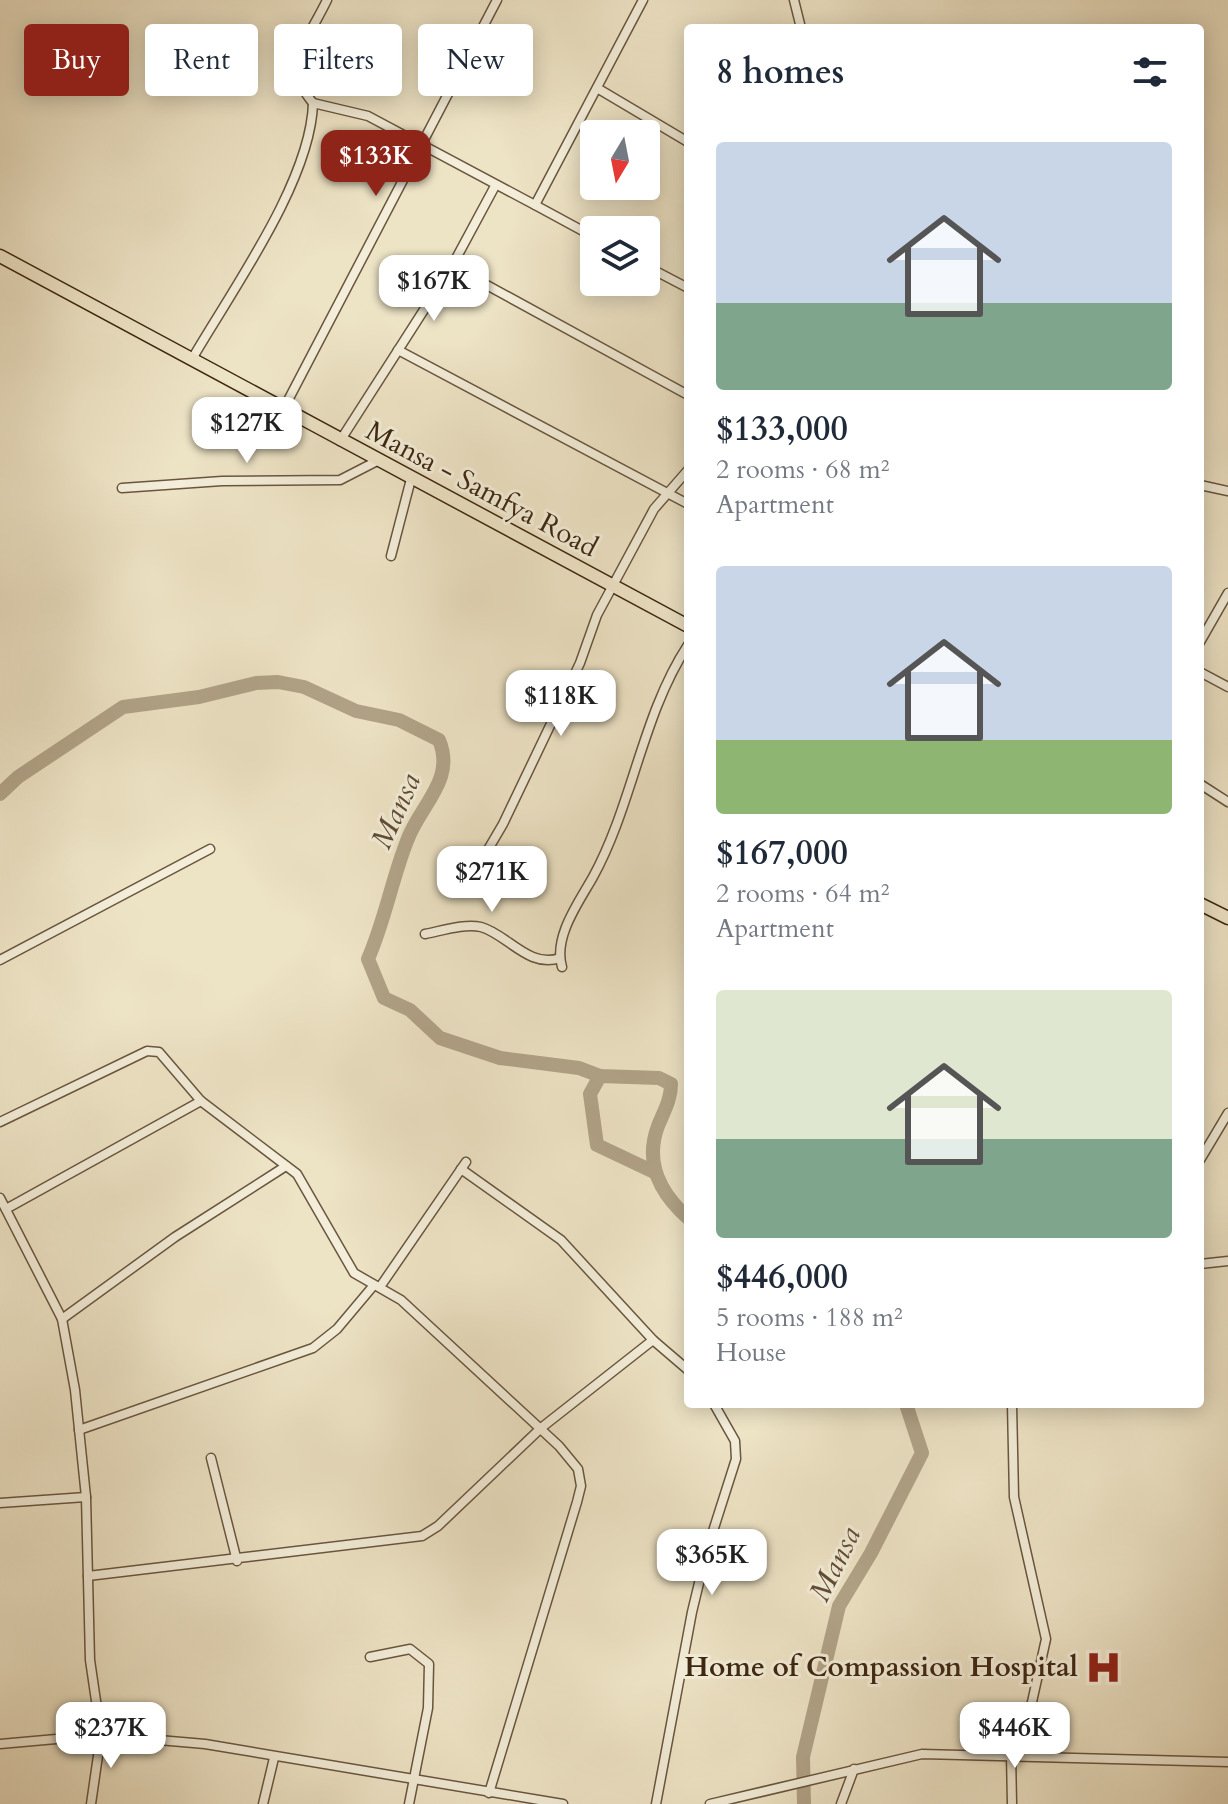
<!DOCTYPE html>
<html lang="en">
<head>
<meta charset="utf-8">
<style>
	body { margin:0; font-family:Cardo,serif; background:#f6f6f7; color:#1f2937; height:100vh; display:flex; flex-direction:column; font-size:30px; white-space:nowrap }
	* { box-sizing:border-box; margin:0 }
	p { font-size:26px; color:#747a83 }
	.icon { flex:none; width:44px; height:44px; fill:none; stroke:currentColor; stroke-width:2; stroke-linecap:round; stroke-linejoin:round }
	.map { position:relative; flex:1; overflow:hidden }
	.details { position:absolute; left:684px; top:24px; width:520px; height:1384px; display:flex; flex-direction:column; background:#fff; border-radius:8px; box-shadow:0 4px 20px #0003 }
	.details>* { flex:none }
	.hud { position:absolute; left:24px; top:24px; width:540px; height:72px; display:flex; gap:16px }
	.needle { width:52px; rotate:190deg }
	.controls { position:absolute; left:580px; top:120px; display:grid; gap:16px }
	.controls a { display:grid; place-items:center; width:80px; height:80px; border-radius:8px; background:#fff; box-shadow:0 4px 20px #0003; font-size:40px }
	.price { position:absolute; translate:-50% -68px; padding:0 18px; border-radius:16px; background:#fff; color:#222; font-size:26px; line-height:52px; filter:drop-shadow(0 2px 4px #0008) }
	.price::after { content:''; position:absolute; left:50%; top:48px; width:24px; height:18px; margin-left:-12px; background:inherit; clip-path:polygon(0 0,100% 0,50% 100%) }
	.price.on { background:#8f2418; color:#fff }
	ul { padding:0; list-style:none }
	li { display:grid; align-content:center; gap:16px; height:424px; padding:0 32px }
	li span { display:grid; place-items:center; height:248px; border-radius:8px; color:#555 }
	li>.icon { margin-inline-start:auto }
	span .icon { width:144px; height:144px; fill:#fffc; stroke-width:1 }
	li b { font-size:34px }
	h2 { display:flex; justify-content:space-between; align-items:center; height:96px; padding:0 32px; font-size:34px }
	.chip { padding:0 28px; border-radius:8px; background:#fff; box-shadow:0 4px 20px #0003; font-size:28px; line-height:72px }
	.chip.on { background:#8f2418; color:#fff }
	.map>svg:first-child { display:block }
</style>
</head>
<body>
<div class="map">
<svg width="1228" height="1804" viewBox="0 0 1228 1804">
	<rect width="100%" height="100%" fill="#ede3c5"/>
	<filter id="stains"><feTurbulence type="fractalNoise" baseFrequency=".0025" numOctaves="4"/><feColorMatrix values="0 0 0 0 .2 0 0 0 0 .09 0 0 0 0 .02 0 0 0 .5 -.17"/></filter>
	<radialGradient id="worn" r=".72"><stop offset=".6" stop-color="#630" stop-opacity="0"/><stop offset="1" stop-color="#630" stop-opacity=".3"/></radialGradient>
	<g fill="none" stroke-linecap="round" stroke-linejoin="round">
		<g stroke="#b1a388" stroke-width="14">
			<path d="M0,794L18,777L123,707L199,697L256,683L278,682L304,687L356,711L399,720L439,740C456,780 420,805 407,841C392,879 385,920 368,959L384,998L410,1010L440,1038L500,1058L579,1068L600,1076L659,1078L671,1084C671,1100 664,1111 658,1126C644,1163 660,1193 688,1218"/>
			<path d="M600,1076L590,1094L597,1145L654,1172"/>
			<path d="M804,1804L803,1757L839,1606L871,1553L922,1453L906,1404"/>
		</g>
		<defs>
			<g id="street">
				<path d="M794,0L801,28"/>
				<path d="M597,88L688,142"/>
				<path d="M313,103C281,66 309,38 327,0"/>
				<path d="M535,205L594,237"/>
				<path d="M452,266L688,395"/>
				<path d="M646,266L688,288"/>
				<path d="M398,350L688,504"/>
				<path d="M192,359C232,290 311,181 313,103L368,116L535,205L643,0"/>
				<path d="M283,410L497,0"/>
				<path d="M340,441L452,266L495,186"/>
				<path d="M1200,485L1228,491"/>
				<path d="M122,488L222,481L340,480L377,461"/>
				<path d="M391,556L411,479"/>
				<path d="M1200,642L1228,593"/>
				<path d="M1200,672L1228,687"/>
				<path d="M1200,784L1228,802"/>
				<path d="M476,870L503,824L580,663L597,615L654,509L688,470"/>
				<path d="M425,934C441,931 465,923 481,927C507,934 529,969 560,958"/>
				<path d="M0,960L210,849"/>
				<path d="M562,967C553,937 579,902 593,877C633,804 642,715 688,645"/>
				<path d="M0,1122L147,1051L159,1052L201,1101L297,1174L354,1273L401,1300L559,1446L578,1469L581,1486L577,1502L489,1793"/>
				<path d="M1200,1160L1228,1113"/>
				<path d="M461,1169L561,1240L653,1340L688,1370"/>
				<path d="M0,1198L62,1319L75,1390L86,1497L90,1660L101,1735L91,1804"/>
				<path d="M6,1209L201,1101"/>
				<path d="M1200,1264L1228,1261"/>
				<path d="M380,1287L466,1162"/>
				<path d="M62,1319L175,1237L286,1166"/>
				<path d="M1012,1404L1014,1497L1046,1639L1032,1702L1011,1754L1012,1804"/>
				<path d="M79,1430L313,1348L337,1329L374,1285"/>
				<path d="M211,1458L237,1561"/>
				<path d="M0,1503L86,1497"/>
				<path d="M88,1576L422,1536L438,1526L541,1428L653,1340"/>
				<path d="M370,1657L410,1649L429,1664L428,1708L409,1804"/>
				<path d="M0,1744L101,1735L205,1744L563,1804"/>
				<path d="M263,1804L274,1758"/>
				<path d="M656,1804L692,1612L707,1550L736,1459L735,1441L714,1404"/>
				<path d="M710,1804L922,1754L1228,1762"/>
				<path d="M841,1804L854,1769"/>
			</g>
			<g id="primary">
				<path d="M0,256L688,626"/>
				<path d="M1200,904L1228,918"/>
			</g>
		</defs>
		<use href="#street" stroke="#69563e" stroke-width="11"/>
		<use href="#primary" stroke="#3d2711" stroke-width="15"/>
		<use href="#street" stroke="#f3edd9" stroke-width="8"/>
		<use href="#primary" stroke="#ede3c5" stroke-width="12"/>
	</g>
	<defs>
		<symbol id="hospital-bare" viewBox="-9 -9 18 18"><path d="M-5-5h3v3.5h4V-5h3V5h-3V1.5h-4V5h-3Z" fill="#8f2418" stroke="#f3edd9" stroke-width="2.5" paint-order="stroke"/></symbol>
	</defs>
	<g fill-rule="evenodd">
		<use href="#hospital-bare" x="1078" y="1642" width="51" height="51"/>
	</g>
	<g text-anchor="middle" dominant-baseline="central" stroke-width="6" stroke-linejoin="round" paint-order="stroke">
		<g font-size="28" fill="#3d2711" stroke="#f3edd9">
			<text transform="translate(482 489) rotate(28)">Mansa - Samfya Road</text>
		</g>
		<g font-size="28" font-weight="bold" fill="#3d2711" stroke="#f3edd9" text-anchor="end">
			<text x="1078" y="1667">Home of Compassion Hospital</text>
		</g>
		<g font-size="30" font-style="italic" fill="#604c35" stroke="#f3edd9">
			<text transform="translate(396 811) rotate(-66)">Mansa</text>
			<text transform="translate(835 1564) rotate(-64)">Mansa</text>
		</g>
	</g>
	<rect width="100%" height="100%" filter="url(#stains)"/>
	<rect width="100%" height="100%" fill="url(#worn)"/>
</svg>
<div class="controls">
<a><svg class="needle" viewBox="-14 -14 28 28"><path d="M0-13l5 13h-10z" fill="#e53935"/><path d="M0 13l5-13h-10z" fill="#747a83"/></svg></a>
<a><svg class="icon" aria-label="layers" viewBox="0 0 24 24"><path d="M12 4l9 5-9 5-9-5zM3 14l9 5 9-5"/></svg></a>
</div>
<b class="price on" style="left:376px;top:198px">$133K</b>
<b class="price" style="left:434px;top:323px">$167K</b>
<b class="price" style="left:247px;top:465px">$127K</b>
<b class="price" style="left:561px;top:738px">$118K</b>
<b class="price" style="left:492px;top:914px">$271K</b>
<b class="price" style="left:712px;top:1597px">$365K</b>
<b class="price" style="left:111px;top:1770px">$237K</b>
<b class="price" style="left:1015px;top:1770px">$446K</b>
<div class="hud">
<a class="chip on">Buy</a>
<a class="chip">Rent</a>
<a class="chip">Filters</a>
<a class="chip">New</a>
</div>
<section class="details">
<h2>8 homes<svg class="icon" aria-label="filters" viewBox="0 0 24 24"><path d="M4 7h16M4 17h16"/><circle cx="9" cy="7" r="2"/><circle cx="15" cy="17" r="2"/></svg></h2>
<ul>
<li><span style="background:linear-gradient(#c9d6e8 65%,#7fa58c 0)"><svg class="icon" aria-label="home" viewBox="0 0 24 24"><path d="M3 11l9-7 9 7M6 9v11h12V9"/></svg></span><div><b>$133,000</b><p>2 rooms · 68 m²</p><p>Apartment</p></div></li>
<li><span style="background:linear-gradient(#c9d6e8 70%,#8fb573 0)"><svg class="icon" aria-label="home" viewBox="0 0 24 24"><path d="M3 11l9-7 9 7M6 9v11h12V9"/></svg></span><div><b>$167,000</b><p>2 rooms · 64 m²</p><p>Apartment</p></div></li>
<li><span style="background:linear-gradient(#dfe7d0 60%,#7fa58c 0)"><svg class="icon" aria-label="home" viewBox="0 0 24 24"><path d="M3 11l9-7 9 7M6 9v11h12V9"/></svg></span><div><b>$446,000</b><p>5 rooms · 188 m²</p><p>House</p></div></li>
</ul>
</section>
</div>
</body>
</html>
